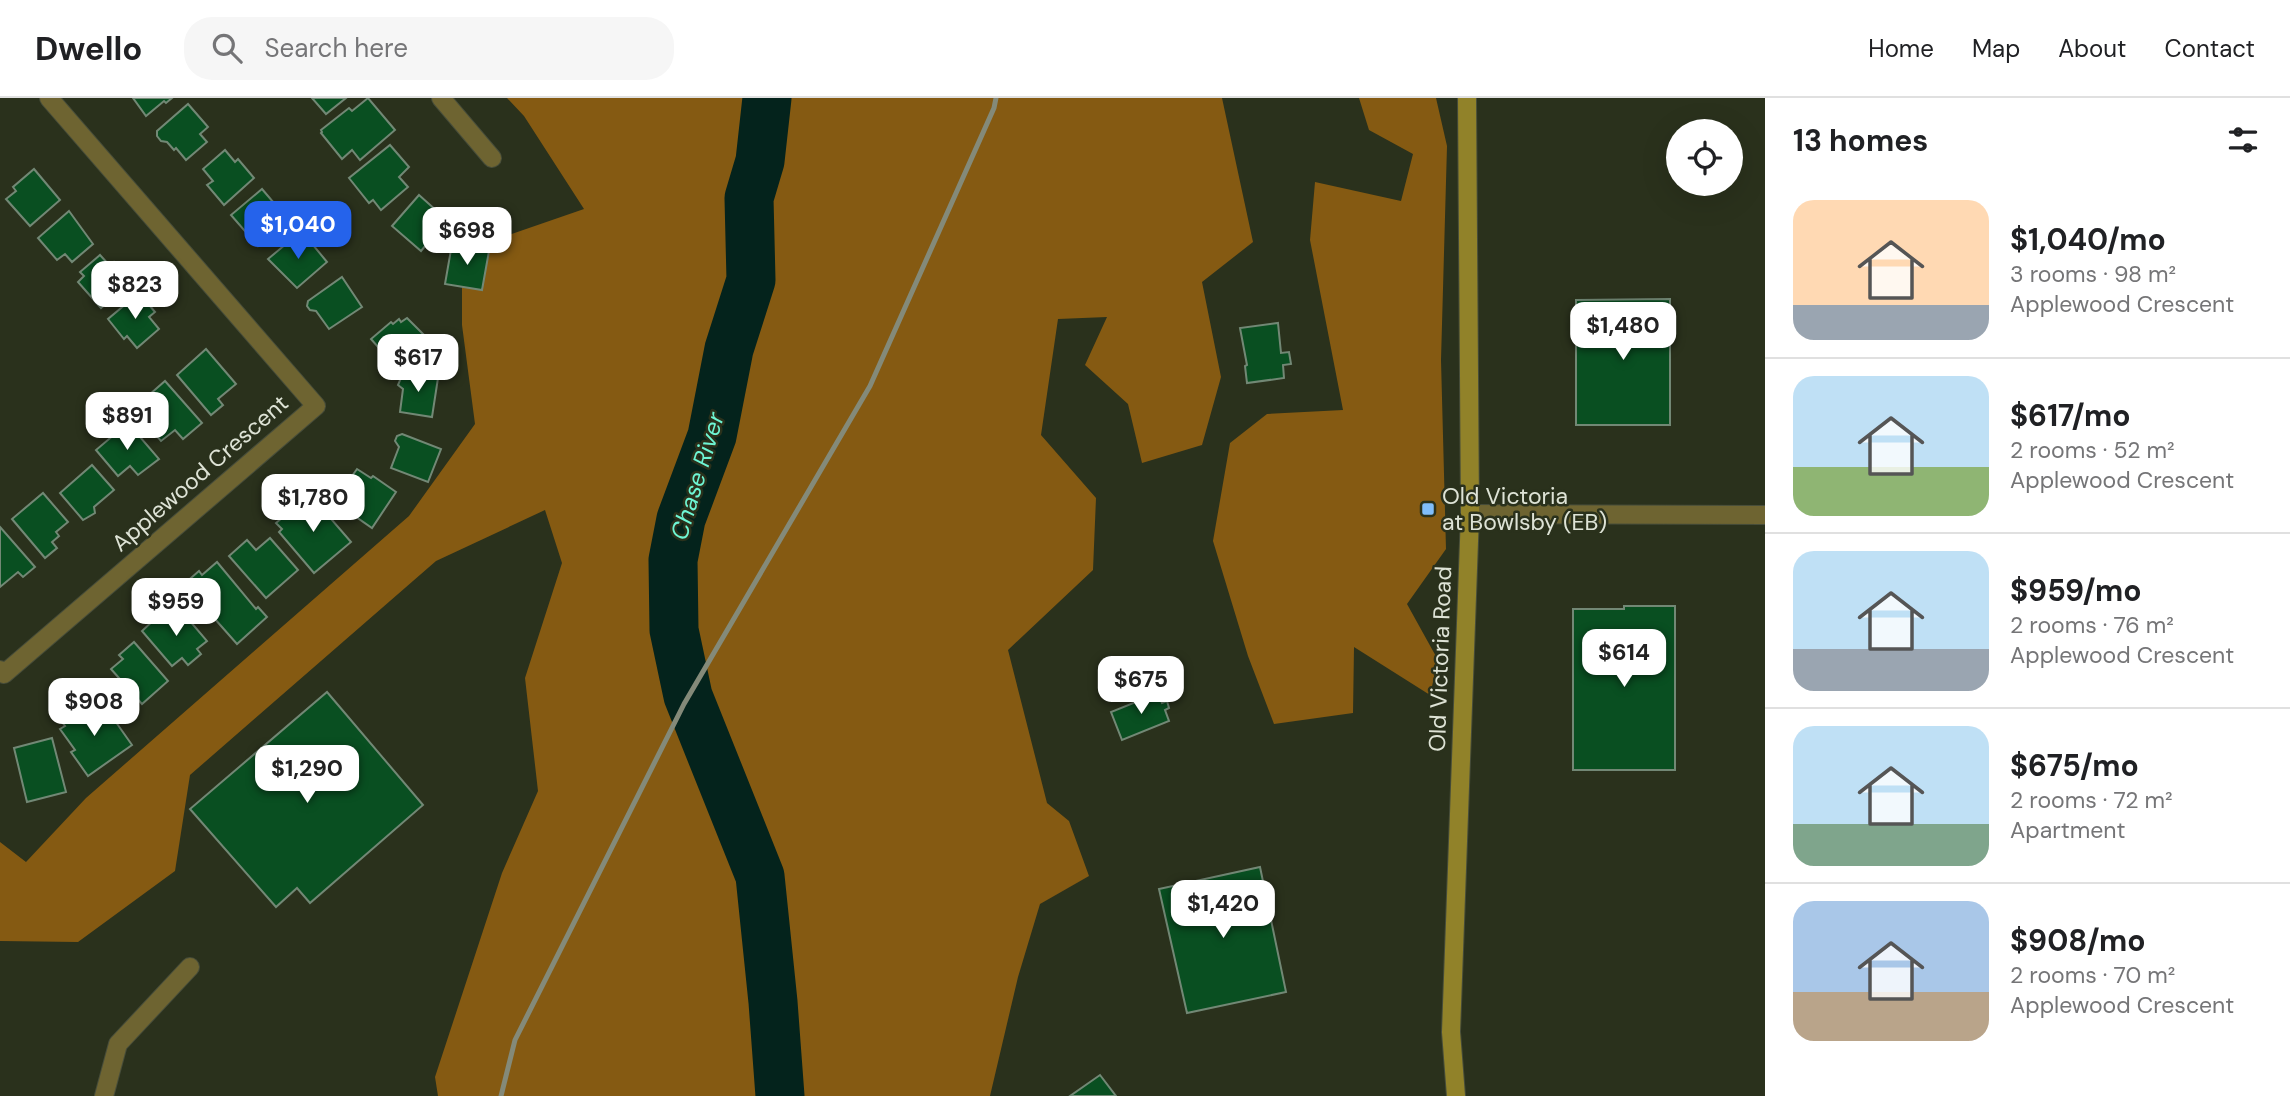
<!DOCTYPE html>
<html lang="en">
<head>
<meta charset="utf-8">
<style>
	body { margin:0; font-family:"DM Sans",sans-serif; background:#f6f6f6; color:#202124; height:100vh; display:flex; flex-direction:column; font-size:26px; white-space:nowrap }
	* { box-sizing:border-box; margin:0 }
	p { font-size:23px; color:#757577 }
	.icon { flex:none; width:38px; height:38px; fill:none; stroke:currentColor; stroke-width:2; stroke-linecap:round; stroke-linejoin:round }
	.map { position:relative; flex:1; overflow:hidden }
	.sheet { display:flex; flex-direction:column; background:#fff; width:525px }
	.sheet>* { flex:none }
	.tools { position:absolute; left:1666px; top:21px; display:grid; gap:14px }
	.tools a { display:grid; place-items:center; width:77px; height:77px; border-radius:50%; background:#fff; box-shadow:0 7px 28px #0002; font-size:35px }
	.price { position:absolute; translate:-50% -60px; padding:0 16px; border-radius:14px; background:#fff; color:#222; font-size:23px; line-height:46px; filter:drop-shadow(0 2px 4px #0008) }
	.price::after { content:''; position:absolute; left:50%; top:42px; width:21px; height:16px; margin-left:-10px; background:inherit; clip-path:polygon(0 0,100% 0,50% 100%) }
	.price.active { background:#2563eb; color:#fff }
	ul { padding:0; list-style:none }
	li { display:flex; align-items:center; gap:21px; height:175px; padding:0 28px }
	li+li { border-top:2px solid #e0e0e0 }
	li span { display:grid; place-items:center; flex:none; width:196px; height:140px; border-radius:21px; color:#555 }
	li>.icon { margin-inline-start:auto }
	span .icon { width:84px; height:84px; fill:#fffc; stroke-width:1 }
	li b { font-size:30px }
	h2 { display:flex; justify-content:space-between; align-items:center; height:84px; padding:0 28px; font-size:30px }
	header { display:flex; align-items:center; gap:42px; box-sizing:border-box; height:98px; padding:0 35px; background:#fff; border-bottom:2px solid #e0e0e0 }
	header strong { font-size:33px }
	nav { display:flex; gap:38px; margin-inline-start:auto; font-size:24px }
	.search { width:490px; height:63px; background:#f6f6f6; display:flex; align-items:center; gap:18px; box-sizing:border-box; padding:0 24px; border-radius:28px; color:#757577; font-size:26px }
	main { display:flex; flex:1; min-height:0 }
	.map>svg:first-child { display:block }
</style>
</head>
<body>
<header>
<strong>Dwello</strong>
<div class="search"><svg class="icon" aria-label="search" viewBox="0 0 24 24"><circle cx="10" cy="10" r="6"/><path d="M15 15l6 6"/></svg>Search here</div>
<nav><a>Home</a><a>Map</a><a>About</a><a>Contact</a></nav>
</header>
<main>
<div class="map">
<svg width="1765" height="998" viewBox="0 0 1765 998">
	<rect width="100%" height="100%" fill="#2a311c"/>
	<g fill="#855a12">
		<path d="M507,0H1222L1253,144L1202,184L1221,279L1202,347L1142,365L1128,306L1085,267L1107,219L1058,221L1041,337L1096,400L1093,472L1008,552L1047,705L1069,723L1089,778L1040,806L1018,879L990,998H438L435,979L502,775L538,693L525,580L562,465L545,412L436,463L190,677L175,773L78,844L0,843V744L26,764L86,700L409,418L475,326L462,227V153L584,111L524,18Z"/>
		<path d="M1359,0H1436L1447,48L1441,262L1446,451L1407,506L1438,562L1430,597L1354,549L1353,615L1274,626L1248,558L1213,443L1230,345L1267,316L1343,312L1310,142L1315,84L1401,103L1413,56L1369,32Z"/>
	</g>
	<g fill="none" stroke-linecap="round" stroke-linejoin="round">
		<path stroke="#04231c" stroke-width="49" d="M767,0L760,63L749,100L751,182L729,251L712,338L681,421L673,462L674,532L688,598L760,778L773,904L780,998"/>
	</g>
	<g fill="#094f21" stroke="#728875" stroke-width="2">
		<path d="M133,0H172L166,5L164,3L146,18Z"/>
		<path d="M312,0H346L326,16Z"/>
		<path d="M368,0L395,32L360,62L352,52L342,61L321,35L322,34L321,32L349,10L352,13Z"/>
		<path d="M188,6L208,29L200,36L207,44L186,62L176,50L174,52L167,44L161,43L157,38V33Z"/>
		<path d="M390,47L409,69L399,79L408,89L381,112L373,102L369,105L349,80Z"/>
		<path d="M225,52L235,64L238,61L254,80L224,107L207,87L213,83L203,71Z"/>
		<path d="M34,71L60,102L30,128L6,101L16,93L13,89Z"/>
		<path d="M262,91L285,118L276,127L279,130L258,148L231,117Z"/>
		<path d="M419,97L447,122L421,153L392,128Z"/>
		<path d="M69,113L93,146L72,164L65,156L57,162L38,140Z"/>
		<path d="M304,136L327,164L297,190L268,161L292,141L294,145Z"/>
		<path d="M452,146L489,153L482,192L445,186Z"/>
		<path d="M100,157L110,168L114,164L131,184L101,210L78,184L84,178L80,174Z"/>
		<path d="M342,179L362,209L329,231L316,213L310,212L307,208L308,203Z"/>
		<path d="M139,195L155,214L149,219L159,231L137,250L127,238L124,241L108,221Z"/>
		<path d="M1670,201V327H1576V202Z"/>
		<path d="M407,220L427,240L435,251L427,258H420L414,252L407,261H404L396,253L391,258H386L371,241L391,224L393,226L399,221L401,224Z"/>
		<path d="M1278,225L1281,255L1289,254L1291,266L1283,267L1284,280L1247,285L1245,268L1247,267L1240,230Z"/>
		<path d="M206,251L236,286L218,301L223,307L211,317L177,277Z"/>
		<path d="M403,275L438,280L432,319L400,314L403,291L398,287Z"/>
		<path d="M165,283L202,325L183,341L175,332L161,343L133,311Z"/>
		<path d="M128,325L159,361L138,377L130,368L118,378L96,352Z"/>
		<path d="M402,336L441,351L428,384L391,370L399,349L395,343L397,338Z"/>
		<path d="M92,367L114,392L94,409L95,415L83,422L60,395Z"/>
		<path d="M357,371L371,380L373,378L396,394L372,430L326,398L339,379L347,385Z"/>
		<path d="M43,395L68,424L56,434L59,438L52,444L57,450L45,460L12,421Z"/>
		<path d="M313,400L351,444L314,475L279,434L282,431L276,425L300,405L303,408Z"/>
		<path d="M0,429L35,469L23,479L18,474L0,489Z"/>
		<path d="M270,440L298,472L266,500L229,458L247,442L256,452Z"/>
		<path d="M217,464L256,511L258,509L267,519L237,546L184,486L199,473L202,477Z"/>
		<path d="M1624,508H1675V672H1573V511H1624Z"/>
		<path d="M178,509L207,543L197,551L201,556L188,567L182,560L172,568L142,533L155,521L159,525Z"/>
		<path d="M134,544L168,583L142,606L111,571L123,561L119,557Z"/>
		<path d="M327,594L423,707L310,805L297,790L276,809L190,711Z"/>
		<path d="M1158,595L1162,605L1167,603L1169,610L1165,612L1169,623L1122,642L1111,614Z"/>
		<path d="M101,603L132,647L88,678L71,654L75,652L60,631L65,628L62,624L63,619L71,613L75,614L79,619Z"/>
		<path d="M52,640L66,694L27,704L14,650Z"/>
		<path d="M1260,769L1286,894L1187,915L1159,791Z"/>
		<path d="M1100,977L1116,998H1070Z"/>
	</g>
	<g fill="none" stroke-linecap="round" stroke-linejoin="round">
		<defs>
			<g id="street">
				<path d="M441,0L492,60"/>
				<path d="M1470,416L1765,417"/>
				<path d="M0,572L4,576L316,308L49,0"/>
				<path d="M104,998L118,946L190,869"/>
			</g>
			<path id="secondary" d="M1456,998L1451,934L1470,416L1467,0"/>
		</defs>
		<use href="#street" stroke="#474d3a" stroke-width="20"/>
		<use href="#secondary" stroke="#474d3a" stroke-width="20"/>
		<use href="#street" stroke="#6e6431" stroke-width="18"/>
		<use href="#secondary" stroke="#918229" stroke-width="18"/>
		<path stroke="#848a79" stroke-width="5" d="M501,998L515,942L684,606L870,288L994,10L996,0"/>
	</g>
	<rect fill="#80bdfa" stroke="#2a311c" stroke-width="2.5" x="1421" y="404" width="14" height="14" rx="3.5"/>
	<g text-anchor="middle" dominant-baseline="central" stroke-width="5" stroke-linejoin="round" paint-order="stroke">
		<g font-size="23" fill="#dee3d6" stroke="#2a311c">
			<text transform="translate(200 375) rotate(-41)">Applewood Crescent</text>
			<text transform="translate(1440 561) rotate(-88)">Old Victoria Road</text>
		</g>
		<g font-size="23" fill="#dee3d6" stroke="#2a311c" text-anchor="start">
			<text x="1442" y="398">Old Victoria<tspan x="1442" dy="26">at Bowlsby (EB)</tspan></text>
		</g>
		<g font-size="24" font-style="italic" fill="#6ef6d4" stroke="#2a311c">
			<text transform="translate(697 378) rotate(-73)">Chase River</text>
		</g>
	</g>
</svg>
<div class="tools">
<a><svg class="icon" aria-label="locate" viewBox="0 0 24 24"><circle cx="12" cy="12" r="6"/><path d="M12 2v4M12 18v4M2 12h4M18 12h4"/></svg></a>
</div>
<b class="price active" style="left:298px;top:163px">$1,040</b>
<b class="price" style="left:467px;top:169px">$698</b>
<b class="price" style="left:135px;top:223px">$823</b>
<b class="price" style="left:1623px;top:264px">$1,480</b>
<b class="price" style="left:418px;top:296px">$617</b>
<b class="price" style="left:127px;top:354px">$891</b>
<b class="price" style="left:313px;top:436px">$1,780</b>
<b class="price" style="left:176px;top:540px">$959</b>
<b class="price" style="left:1624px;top:591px">$614</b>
<b class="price" style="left:1141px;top:618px">$675</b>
<b class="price" style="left:94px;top:640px">$908</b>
<b class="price" style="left:307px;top:707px">$1,290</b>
<b class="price" style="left:1223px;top:842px">$1,420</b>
</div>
<section class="sheet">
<h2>13 homes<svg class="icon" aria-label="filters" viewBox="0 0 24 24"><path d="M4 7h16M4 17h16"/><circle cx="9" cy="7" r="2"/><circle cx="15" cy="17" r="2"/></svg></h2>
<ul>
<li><span style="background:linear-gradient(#ffd9b3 75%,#9aa5b1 0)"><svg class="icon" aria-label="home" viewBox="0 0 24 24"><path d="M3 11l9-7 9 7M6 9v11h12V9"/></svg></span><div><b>$1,040/mo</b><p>3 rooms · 98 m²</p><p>Applewood Crescent</p></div></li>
<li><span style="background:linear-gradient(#bfe0f5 65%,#8fb573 0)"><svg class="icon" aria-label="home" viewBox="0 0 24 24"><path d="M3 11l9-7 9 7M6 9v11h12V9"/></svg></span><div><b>$617/mo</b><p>2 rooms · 52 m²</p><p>Applewood Crescent</p></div></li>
<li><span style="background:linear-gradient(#bfe0f5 70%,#9aa5b1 0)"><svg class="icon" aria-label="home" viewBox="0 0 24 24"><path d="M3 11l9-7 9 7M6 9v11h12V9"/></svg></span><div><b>$959/mo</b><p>2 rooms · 76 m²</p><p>Applewood Crescent</p></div></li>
<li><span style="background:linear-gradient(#bfe0f5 70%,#7fa58c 0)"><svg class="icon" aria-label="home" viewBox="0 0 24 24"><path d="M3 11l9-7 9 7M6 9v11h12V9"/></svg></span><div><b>$675/mo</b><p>2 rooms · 72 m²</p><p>Apartment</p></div></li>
<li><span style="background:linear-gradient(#a9c7e8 65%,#b9a48a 0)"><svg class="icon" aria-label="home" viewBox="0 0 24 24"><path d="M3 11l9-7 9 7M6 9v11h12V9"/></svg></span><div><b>$908/mo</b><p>2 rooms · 70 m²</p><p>Applewood Crescent</p></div></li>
</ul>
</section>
</main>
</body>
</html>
